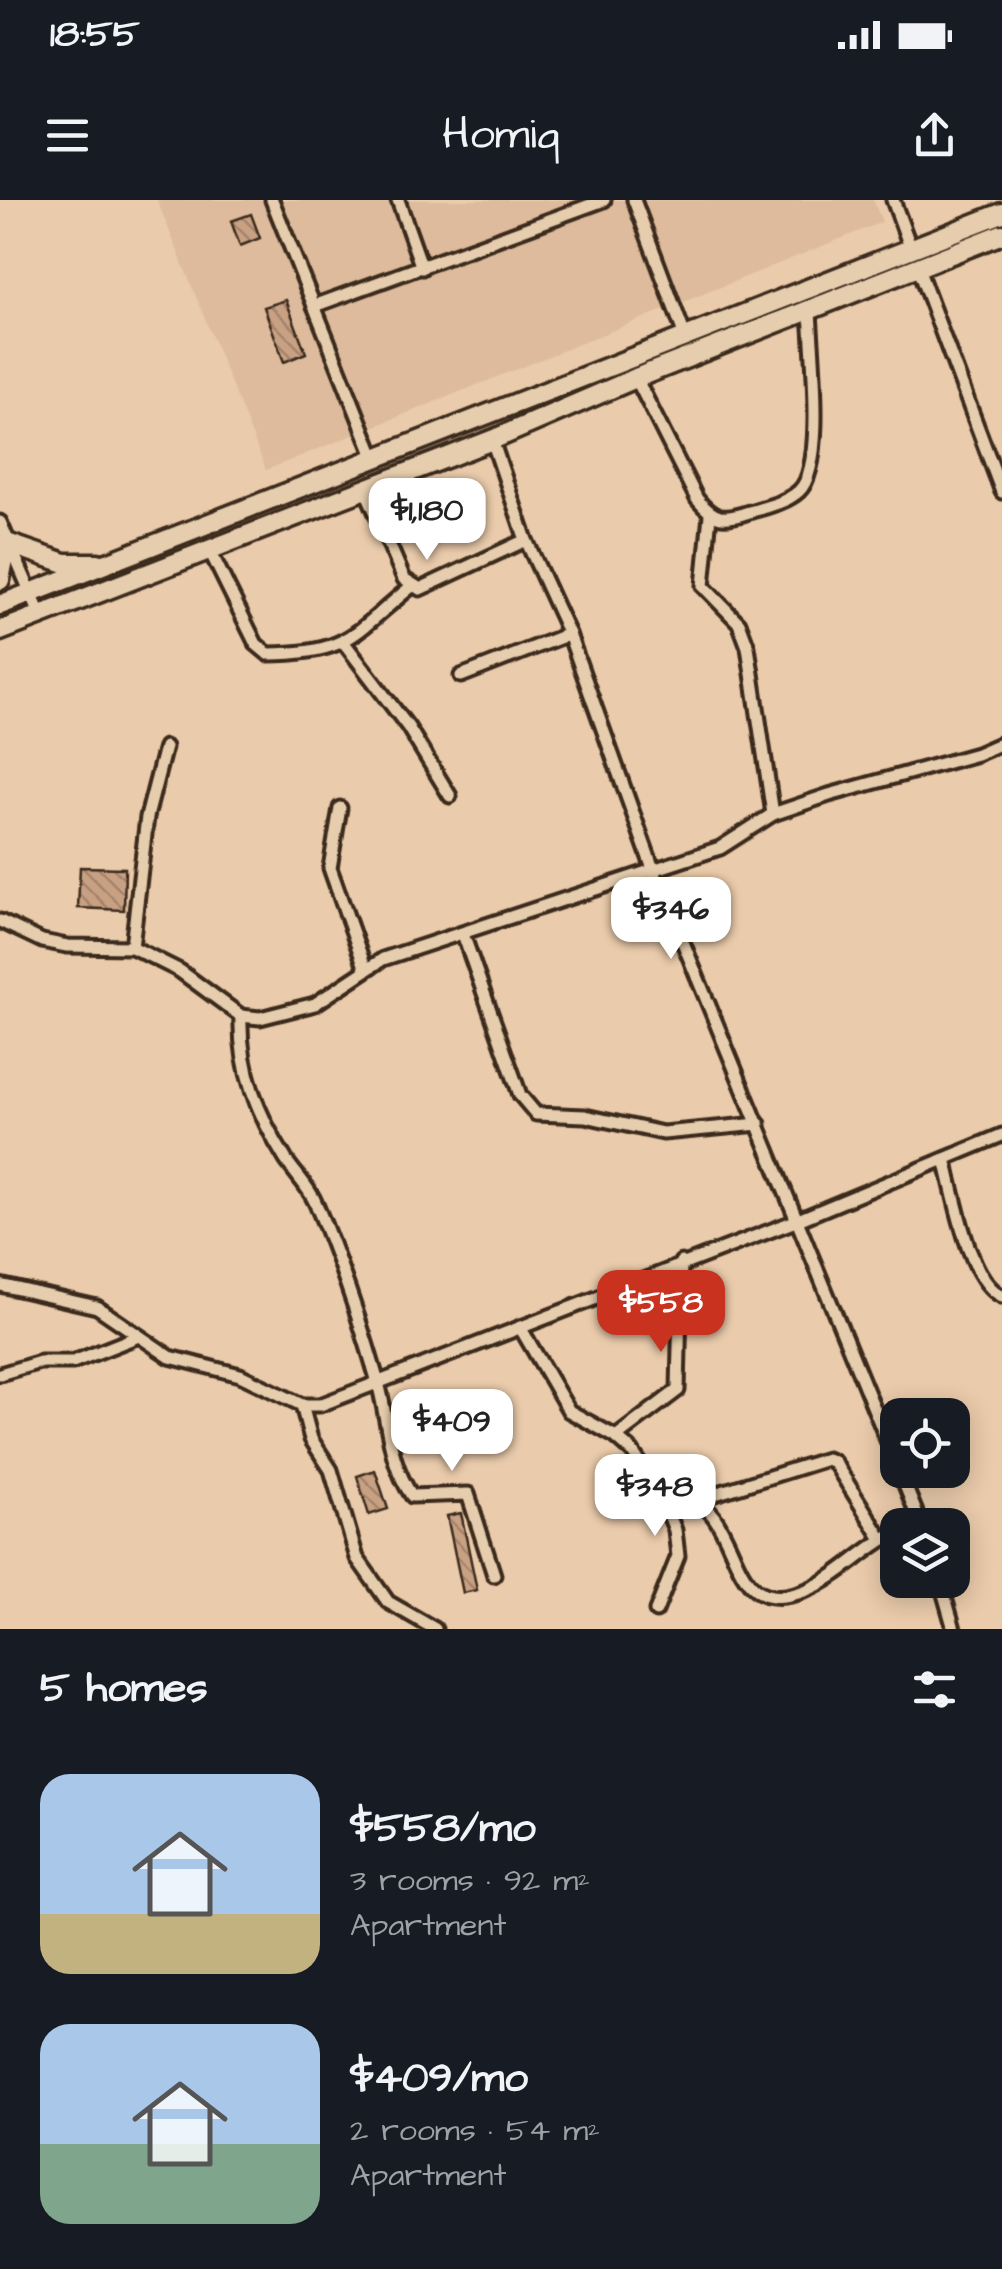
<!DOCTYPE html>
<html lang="en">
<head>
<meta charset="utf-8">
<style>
	body { margin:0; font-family:"Architects Daughter",sans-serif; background:#20242c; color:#f1f3f6; height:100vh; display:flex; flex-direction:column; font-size:38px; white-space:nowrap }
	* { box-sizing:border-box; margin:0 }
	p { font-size:32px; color:#9ea1a6 }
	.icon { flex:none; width:55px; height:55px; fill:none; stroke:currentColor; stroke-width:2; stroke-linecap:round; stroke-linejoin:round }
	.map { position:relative; height:1429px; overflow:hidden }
	.sheet { display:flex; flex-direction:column; background:#171b24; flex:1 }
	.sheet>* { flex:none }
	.buttons { position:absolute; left:880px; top:1198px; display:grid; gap:20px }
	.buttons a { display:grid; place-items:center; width:90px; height:90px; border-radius:20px; background:#171b24; box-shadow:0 5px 25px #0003; font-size:50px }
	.price { position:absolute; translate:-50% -85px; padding:0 22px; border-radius:20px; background:#fff; color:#222; font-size:32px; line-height:65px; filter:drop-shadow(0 2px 5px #0008) }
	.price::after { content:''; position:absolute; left:50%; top:60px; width:30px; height:22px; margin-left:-15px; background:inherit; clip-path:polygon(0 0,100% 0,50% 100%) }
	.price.active { background:#c8321e; color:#fff }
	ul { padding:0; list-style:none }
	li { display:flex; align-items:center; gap:30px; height:250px; padding:0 40px }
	li span { display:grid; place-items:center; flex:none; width:280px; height:200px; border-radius:30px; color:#555 }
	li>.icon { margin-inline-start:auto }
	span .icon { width:120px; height:120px; fill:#fffc; stroke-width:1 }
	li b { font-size:42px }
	h2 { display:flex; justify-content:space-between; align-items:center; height:120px; padding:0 40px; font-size:42px }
	.status { display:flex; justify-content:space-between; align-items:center; height:70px; padding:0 50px; background:#171b24; direction:ltr }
	.status svg { height:28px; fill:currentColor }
	header { display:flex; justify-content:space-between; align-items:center; height:130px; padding:0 40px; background:#171b24; font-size:45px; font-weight:600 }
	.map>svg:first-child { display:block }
</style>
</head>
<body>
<div class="status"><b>18:55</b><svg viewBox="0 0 49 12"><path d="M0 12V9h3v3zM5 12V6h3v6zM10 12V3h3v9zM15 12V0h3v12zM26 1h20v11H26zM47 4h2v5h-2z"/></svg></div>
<header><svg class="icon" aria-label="menu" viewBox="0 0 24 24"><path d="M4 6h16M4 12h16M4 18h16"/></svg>Homiq<svg class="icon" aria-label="share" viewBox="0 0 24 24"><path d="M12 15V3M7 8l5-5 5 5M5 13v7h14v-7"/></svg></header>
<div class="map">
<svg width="1002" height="1429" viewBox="0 0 1002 1429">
	<defs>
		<pattern id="building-back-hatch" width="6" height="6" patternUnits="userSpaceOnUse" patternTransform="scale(2.5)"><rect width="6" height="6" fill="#c8a183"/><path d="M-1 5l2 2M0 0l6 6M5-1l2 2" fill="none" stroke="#a4836b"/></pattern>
	</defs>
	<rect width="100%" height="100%" fill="#eacbab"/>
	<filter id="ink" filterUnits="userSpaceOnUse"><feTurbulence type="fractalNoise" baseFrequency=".01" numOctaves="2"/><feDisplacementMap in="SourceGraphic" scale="20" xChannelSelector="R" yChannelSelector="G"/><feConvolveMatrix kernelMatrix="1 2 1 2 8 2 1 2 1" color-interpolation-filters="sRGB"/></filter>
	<g filter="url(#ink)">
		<path fill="#ddbb9c" d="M157,0H873L882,22L266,270Z"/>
		<g fill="url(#building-back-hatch)" stroke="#3b2a1e" stroke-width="2.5">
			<path d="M251,14L260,38L240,46L231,21Z"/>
			<path d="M286,100L306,153L284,162L264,107Z"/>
			<path d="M80,667L125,668L124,710L78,708Z"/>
			<path d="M375,1270L388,1309L369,1315L357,1276Z"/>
			<path d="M461,1313L477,1390L463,1393L447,1316Z"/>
		</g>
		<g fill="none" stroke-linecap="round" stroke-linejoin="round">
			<defs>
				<g id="minor">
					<path d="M272,0L375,259"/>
					<path d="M398,0L422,68"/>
					<path d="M634,0L685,136"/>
					<path d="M893,0L911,49"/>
					<path d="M917,66L1002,292"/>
					<path d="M314,106L604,0"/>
					<path d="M636,178L697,299C714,320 723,321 749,312C765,307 786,303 799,291C826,266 811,147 810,109"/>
					<path d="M492,240L526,340L569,434L653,669L898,1267"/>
					<path d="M365,288L404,379L420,389L526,340"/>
					<path d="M710,315L703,386L739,423L748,447L773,614"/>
					<path d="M0,322L40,414"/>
					<path d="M208,347L256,444L268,454C349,454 354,433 412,386"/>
					<path d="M345,444L408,527L450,596"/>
					<path d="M461,476L569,434"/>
					<path d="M340,608L330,668L365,767"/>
					<path d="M0,721L42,741L67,746L132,747L180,771L241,816L260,818L315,804L383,759L720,648L773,614L829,595L977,554L1002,543"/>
					<path d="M463,734L520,895L536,914L585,916L663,933L759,924"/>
					<path d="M132,747L147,617L165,547"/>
					<path d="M241,816C239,869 258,915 286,960C296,975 309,987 316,1004C340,1060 360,1121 377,1179C389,1220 387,1259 412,1296L468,1294L494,1375"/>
					<path d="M945,959C954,993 968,1081 1002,1096"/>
					<path d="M0,1085L97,1107L170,1157L240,1175L302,1205H320L798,1020L1002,935"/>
					<path d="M520,1127L569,1211L616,1237L632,1251L661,1295L675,1330L678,1356L656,1411"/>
					<path d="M0,1174L40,1162H73L139,1136"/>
					<path d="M302,1205L311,1239L331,1270L357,1358L388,1402L435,1429"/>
					<path d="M616,1237L678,1190L681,1062"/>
					<path d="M646,1268C674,1279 695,1292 714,1317C741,1354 739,1417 807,1390C841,1376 865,1347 898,1331"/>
					<path d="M899,1270L921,1325"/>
					<path d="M699,1299L827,1259L834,1262L882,1339"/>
					<path d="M940,1380L954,1429"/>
				</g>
				<g id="primary">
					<path d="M0,380L7,343L65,363H98"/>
					<path d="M0,405L1002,13"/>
					<path d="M0,431L492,240L636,178L1002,34"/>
				</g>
			</defs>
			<use href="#minor" stroke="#3b2a1e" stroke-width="19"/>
			<use href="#primary" stroke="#3b2a1e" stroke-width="25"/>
			<use href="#minor" stroke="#e6cdae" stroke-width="11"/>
			<use href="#primary" stroke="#e6cdae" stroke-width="18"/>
		</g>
	</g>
</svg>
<div class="buttons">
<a><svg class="icon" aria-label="locate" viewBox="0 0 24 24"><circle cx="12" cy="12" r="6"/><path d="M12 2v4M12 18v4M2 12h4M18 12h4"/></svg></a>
<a><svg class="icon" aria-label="layers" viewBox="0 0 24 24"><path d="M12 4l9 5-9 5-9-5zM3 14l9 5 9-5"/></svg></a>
</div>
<b class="price" style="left:427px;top:363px">$1,180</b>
<b class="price" style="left:671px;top:762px">$346</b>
<b class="price active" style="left:661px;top:1155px">$558</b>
<b class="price" style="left:452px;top:1274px">$409</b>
<b class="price" style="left:655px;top:1339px">$348</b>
</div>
<section class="sheet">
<h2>5 homes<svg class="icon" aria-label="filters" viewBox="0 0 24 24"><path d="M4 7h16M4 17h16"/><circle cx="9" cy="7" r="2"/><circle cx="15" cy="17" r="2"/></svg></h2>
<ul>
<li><span style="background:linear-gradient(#a9c7e8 70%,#c2b280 0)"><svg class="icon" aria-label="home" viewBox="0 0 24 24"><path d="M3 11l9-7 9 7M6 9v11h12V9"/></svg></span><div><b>$558/mo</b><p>3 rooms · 92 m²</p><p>Apartment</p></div></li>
<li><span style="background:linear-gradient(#a9c7e8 60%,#7fa58c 0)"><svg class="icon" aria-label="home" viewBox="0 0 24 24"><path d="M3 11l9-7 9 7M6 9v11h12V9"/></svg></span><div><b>$409/mo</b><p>2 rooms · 54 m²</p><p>Apartment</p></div></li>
</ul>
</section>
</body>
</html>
